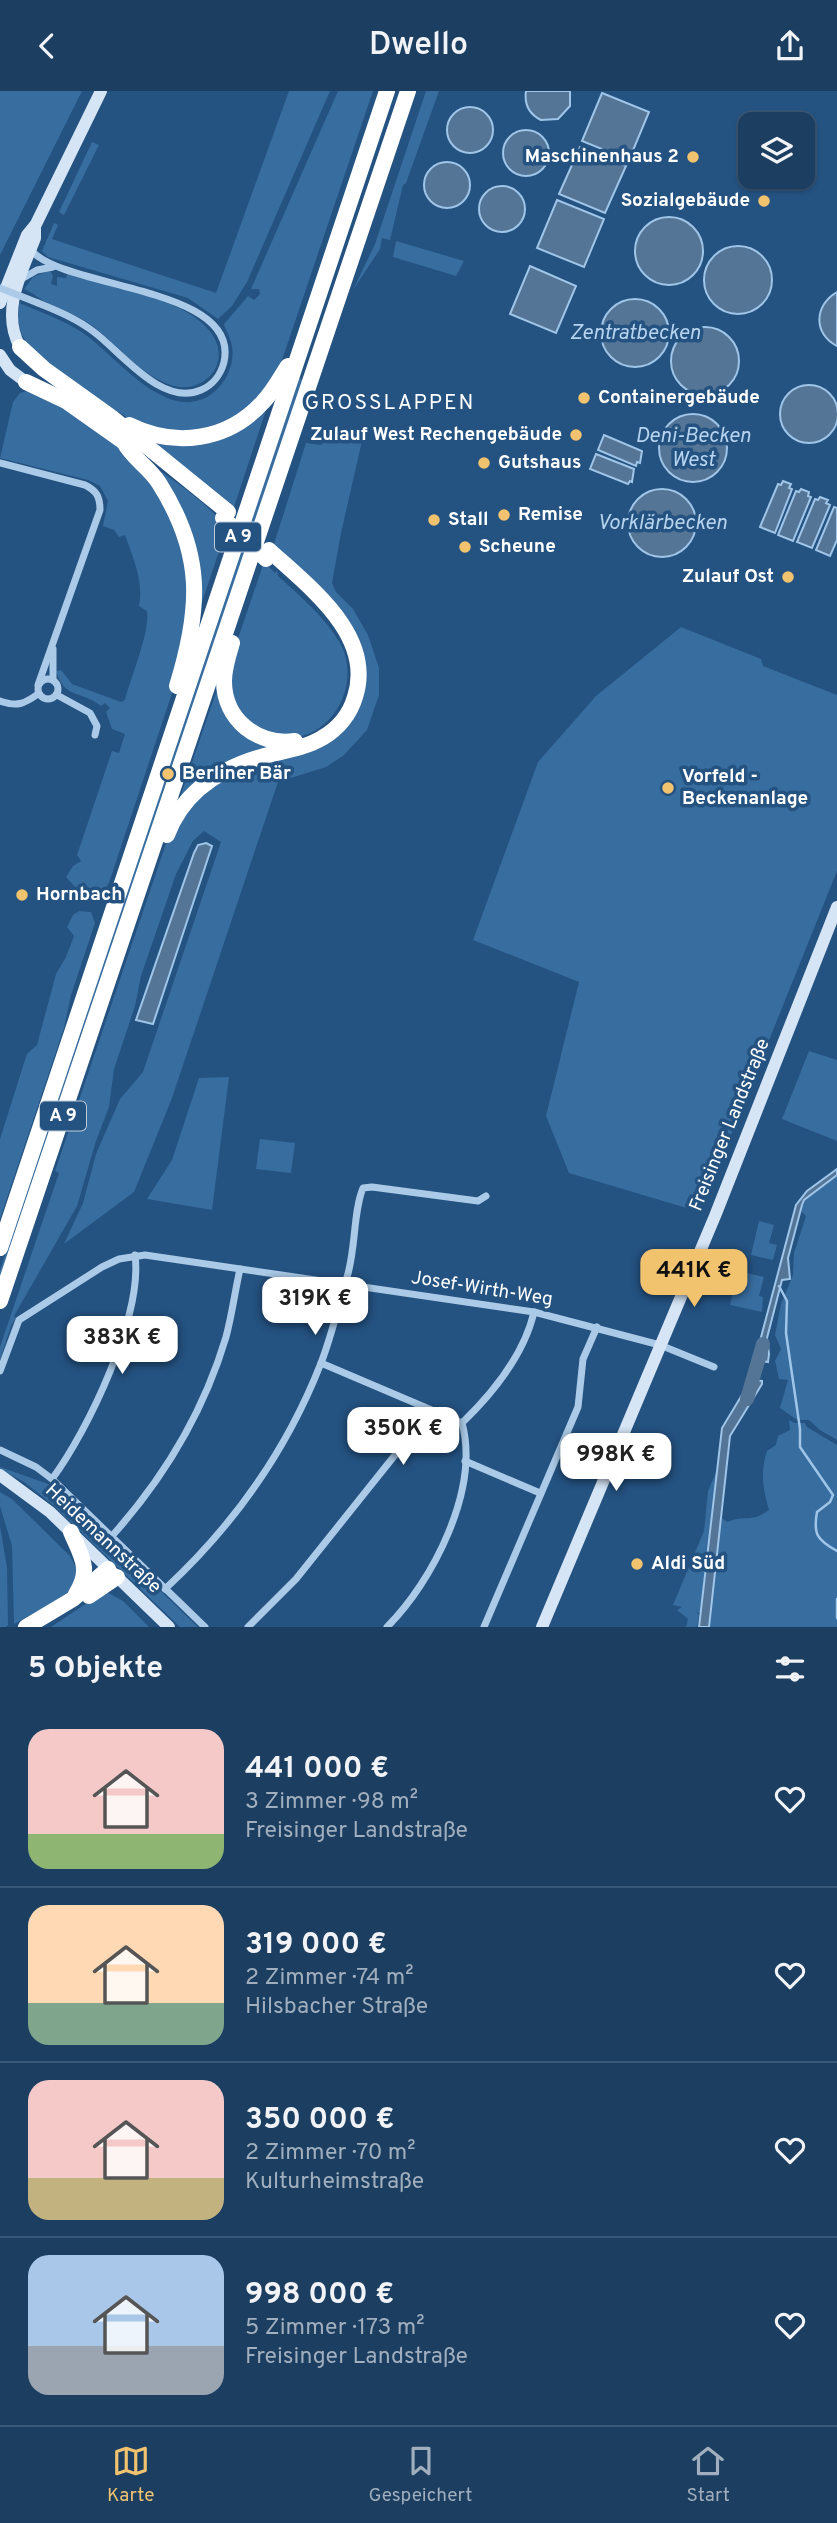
<!DOCTYPE html>
<html lang="de">
<head>
<meta charset="utf-8">
<style>
	body { margin:0; font-family:Overpass,sans-serif; background:#28496a; color:#f1f3f6; height:100vh; display:flex; flex-direction:column; font-size:26px; white-space:nowrap }
	* { box-sizing:border-box; margin:0 }
	p { font-size:23px; color:#a0aebd }
	.icon { flex:none; width:38px; height:38px; fill:none; stroke:currentColor; stroke-width:2; stroke-linecap:round; stroke-linejoin:round }
	.map { position:relative; height:1536px; overflow:hidden }
	.drawer { display:flex; flex-direction:column; background:#1b3e61; flex:1 }
	.drawer>* { flex:none }
	.buttons { position:absolute; left:738px; top:21px; display:grid; gap:14px }
	.buttons a { display:grid; place-items:center; width:77px; height:77px; border-radius:14px; background:#1b3e61; box-shadow:0 2px 5px #0004,0 0 0 2px #395776; font-size:35px }
	.price { position:absolute; translate:-50% -60px; padding:0 16px; border-radius:14px; background:#fff; color:#222; font-size:23px; line-height:46px; filter:drop-shadow(0 2px 4px #0008) }
	.price::after { content:''; position:absolute; left:50%; top:42px; width:21px; height:16px; margin-left:-10px; background:inherit; clip-path:polygon(0 0,100% 0,50% 100%) }
	.price.current { background:#f2c36e; color:#111 }
	ul { padding:0; list-style:none }
	li { display:flex; align-items:center; gap:21px; height:175px; padding:0 28px }
	li+li { border-top:2px solid #395776 }
	li span { display:grid; place-items:center; flex:none; width:196px; height:140px; border-radius:21px; color:#555 }
	li>.icon { margin-inline-start:auto }
	span .icon { width:84px; height:84px; fill:#fffc; stroke-width:1 }
	li b { font-size:30px }
	h2 { display:flex; justify-content:space-between; align-items:center; height:84px; padding:0 28px; font-size:30px }
	header { display:flex; justify-content:space-between; align-items:center; height:91px; padding:0 28px; background:#1b3e61; font-size:32px; font-weight:600 }
	.tabs { display:flex; justify-content:space-around; align-items:center; height:98px; border-top:2px solid #395776; background:#1b3e61; font-size:19px; color:#a0aebd }
	.tabs a { display:grid; justify-items:center; gap:4px }
	.tabs .current { color:#f2c36e }
	.map>svg:first-child { display:block }
</style>
</head>
<body>
<header><svg class="icon" aria-label="back" viewBox="0 0 24 24"><path d="M15 5l-7 7 7 7"/></svg>Dwello<svg class="icon" aria-label="share" viewBox="0 0 24 24"><path d="M12 15V3M7 8l5-5 5 5M5 13v7h14v-7"/></svg></header>
<div class="map">
<svg width="837" height="1536" viewBox="0 0 837 1536">
	<rect width="100%" height="100%" fill="#245281"/>
	<g fill="#386d9f">
		<path d="M0,0H82L0,164Z"/>
		<path d="M289,0H330L247,191L232,215L218,228L188,207L48,166L42,160L54,132L58,134L52,148L216,202Z"/>
		<path d="M338,0H373L279,278L249,320L198,343L137,333L97,307L37,263L27,253L21,242L18,228L19,212C41,221 63,229 83,242C116,264 169,338 214,301C229,288 237,267 230,248C228,242 225,238 224,233L248,205L254,209L260,203L259,198H251Z"/>
		<path d="M426,0H439L406,92L403,94L390,149L382,147L380,158L353,199L375,153Z"/>
		<path d="M92,51L99,54L64,124L59,121Z"/>
		<path d="M396,150L464,170L456,185L393,166Z"/>
		<path d="M50,179L53,185L51,193L57,195V186L66,187L67,183C104,193 162,204 193,225C203,232 213,241 217,253C226,280 199,302 174,295C142,286 118,254 93,235C78,225 62,218 45,211C39,207 33,202 24,198L33,186Z"/>
		<path d="M299,287L303,289L254,435L251,431Z"/>
		<path d="M27,300L55,311L122,358L162,402L190,481L180,578L109,792C103,802 96,807 84,806L66,786L73,775L81,770L77,764L112,660L119,662L125,643L112,638L106,621L110,617L105,612L101,615C81,599 64,608 56,580L61,579L72,593L121,611L125,609C131,585 150,542 147,520L139,515C144,492 133,466 125,444L119,446L114,439L103,435L108,410L100,395L88,389L0,367L13,311L20,302Z"/>
		<path d="M267,316L234,416L149,347L171,352Z"/>
		<path d="M325,343L362,350L341,442L332,492L336,501L353,518L368,544L379,577V604L367,639L344,664L326,676L278,691L172,1007L134,1101L64,1153L83,1112L96,1063L120,1008L143,981L221,751L204,740L193,750L176,783L141,885L135,915L114,978L109,1016L96,1050L77,1115L14,1225L16,1227L11,1235L0,1269V1256L59,1082L55,1080L170,741L211,692L333,643L361,572L282,460L274,453L306,352L322,354Z"/>
		<path d="M142,367C171,388 205,409 227,437L200,517L197,482Z"/>
		<path d="M244,453L247,456L0,1190V1179L4,1167Z"/>
		<path d="M264,471L275,482L277,480L278,485C300,505 325,526 340,552C361,590 336,642 293,647C283,648 271,644 261,643L230,608L231,568Z"/>
		<path d="M681,536L761,568L763,575L837,604V780L700,1121L569,1082L546,1025L579,891L473,849L538,671L596,605Z"/>
		<path d="M220,590L223,610L279,655L178,712Z"/>
		<path d="M79,820L91,821L95,832L71,904L64,937L0,1128V1048L24,972L27,963L37,954L56,883L66,866L74,845L67,836L73,824Z"/>
		<path d="M809,960L837,969V1050L782,1028Z"/>
		<path d="M229,986L212,1119L147,1108L172,1069L199,987Z"/>
		<path d="M260,1048L295,1052L291,1082L256,1078Z"/>
		<path d="M837,1084V1349L820,1339L809,1329H797L780,1317L788,1289L779,1288L775,1270L781,1258L775,1244L781,1213L793,1184L794,1162L806,1125L801,1120L804,1110Z"/>
		<path d="M759,1130L774,1134L769,1152L777,1154L773,1169L751,1164Z"/>
		<path d="M738,1180L764,1186L759,1205L763,1206L762,1221L730,1214Z"/>
		<path d="M789,1329L795,1332H805L807,1336L837,1354V1536H709L712,1492L722,1427L727,1431C747,1423 749,1433 769,1419C763,1398 760,1381 767,1360L776,1354L778,1345L790,1339Z"/>
		<path d="M0,1376L51,1394L56,1399L49,1404L52,1406L57,1400L198,1536H180L52,1413L24,1391L0,1378Z"/>
		<path d="M717,1379L700,1522L696,1521L699,1524L697,1536H686L688,1528L677,1519L682,1516L673,1514L704,1440L708,1400Z"/>
		<path d="M0,1401L12,1408L70,1465L79,1483L68,1503L14,1533L12,1455L0,1415Z"/>
		<path d="M0,1435L7,1477L8,1534L6,1536H0Z"/>
		<path d="M105,1500L123,1510L149,1536H51Z"/>
	</g>
	<g fill="#547596" stroke="#9fc5e8" stroke-width="2">
		<path d="M526,0H570V15L558,28L541,29C529,23 524,14 526,0Z"/>
		<path d="M602,2L649,21L629,69L582,50Z"/>
		<circle cx="470" cy="39" r="23"/>
		<circle cx="526" cy="62" r="23"/>
		<path d="M580,56L626,75L605,122L559,103Z"/>
		<circle cx="447" cy="94" r="23"/>
		<circle cx="502" cy="118" r="23"/>
		<path d="M557,109L604,128L584,176L537,157Z"/>
		<circle cx="669" cy="160" r="34"/>
		<circle cx="738" cy="189" r="34"/>
		<path d="M530,175L576,195L556,242L510,223Z"/>
		<path d="M837,201V255C813,243 814,214 837,201Z"/>
		<circle cx="635" cy="242" r="34"/>
		<circle cx="705" cy="270" r="34"/>
		<circle cx="809" cy="323" r="29"/>
		<circle cx="693" cy="357" r="34"/>
		<path d="M604,344L642,360L640,372L637,371L636,375L598,359Z"/>
		<path d="M596,363L634,378L632,391L630,390L628,393L590,378Z"/>
		<path d="M783,390L791,393L789,397L792,398L775,442L760,436L778,393L781,394Z"/>
		<path d="M801,398L809,401L808,405L811,406L793,450L778,444L796,400L799,401Z"/>
		<circle cx="662" cy="432" r="34"/>
		<path d="M820,406L828,409L826,412L830,414L812,457L797,451L815,408L818,409Z"/>
		<path d="M834,416L837,417V449L830,465L816,459Z"/>
		<path d="M206,752L212,755L153,933L136,929L194,762L198,754Z"/>
		<path d="M837,1078V1084L804,1109L802,1114L788,1167L790,1188L782,1189L767,1247L769,1263L768,1271L755,1269L796,1114L807,1100Z"/>
		<path d="M751,1289L762,1290V1293L730,1345L709,1536H699L722,1337Z"/>
	</g>
	<g fill="none" stroke-linecap="round" stroke-linejoin="round">
		<g stroke="#9fc5e8" stroke-width="2.5">
			<path d="M779,1195L787,1210L786,1242L800,1338V1356L833,1404L830,1411L817,1421C813,1443 817,1449 837,1460"/>
			<path d="M837,1508V1527"/>
		</g>
		<path stroke="#547596" stroke-width="14" d="M747,1308L763,1253"/>
		<g stroke="#abcae7" stroke-width="7">
			<path d="M31,159C62,198 241,195 224,271C221,283 213,294 201,299C162,316 122,262 94,241C77,228 58,220 38,212"/>
			<path d="M18,190L37,179L53,176"/>
			<path d="M0,372L85,394C97,400 100,406 100,419L38,594"/>
			<circle cx="48" cy="598" r="10"/>
			<path d="M53,589V558"/>
			<path d="M57,604L90,622L97,635L95,644"/>
			<path d="M0,610C17,616 24,613 38,603"/>
			<path d="M321,1272L455,1329"/>
			<path d="M0,1280L19,1229L102,1176L119,1168L145,1164L534,1221L660,1254L714,1276"/>
			<path d="M0,1359L36,1376L52,1388L205,1536"/>
			<path d="M465,1370L540,1402"/>
			<path d="M52,1388C88,1340 143,1224 135,1164"/>
			<path d="M112,1445C163,1388 204,1320 226,1246C232,1224 235,1200 240,1178"/>
			<path d="M165,1498C233,1435 287,1359 321,1272C332,1244 338,1215 347,1186C356,1158 353,1121 363,1097L372,1096L478,1110L486,1105"/>
			<path d="M248,1536L296,1488L407,1349L415,1341L449,1335L455,1329L462,1332C493,1302 524,1264 534,1221"/>
			<path d="M387,1536C433,1490 480,1398 462,1332"/>
			<path d="M484,1536L578,1316L583,1268L597,1236"/>
		</g>
		<g stroke="#d5e5f6" stroke-width="12">
			<path d="M0,212L27,144L36,133L101,0"/>
			<path d="M20,256C0,220 22,181 35,147V137"/>
			<path d="M0,264L10,279L26,291"/>
			<path d="M0,1384L50,1421L169,1536"/>
			<path d="M542,1536L715,1125L837,816"/>
		</g>
		<g stroke="#fff" stroke-width="16">
			<path d="M20,256L44,278L111,326L228,421"/>
			<path d="M26,291L66,310L124,351"/>
			<path d="M129,334C175,357 228,350 263,311C273,301 280,287 288,275"/>
			<path d="M124,351C132,367 149,376 159,392C204,463 201,517 177,595"/>
			<path d="M232,552C228,565 224,577 224,590C224,629 258,655 295,650"/>
			<path d="M167,744C184,698 226,674 272,663C289,659 307,656 322,647C338,638 350,623 355,606C375,544 309,496 269,459"/>
			<path d="M0,1157L387,0"/>
			<path d="M0,1210L408,0"/>
			<path d="M71,1441C81,1465 92,1478 76,1503"/>
			<path d="M89,1505L117,1486"/>
			<path d="M26,1536L73,1508L108,1478"/>
		</g>
		<path stroke="#abcae7" stroke-width="7" d="M0,197L38,212"/>
		<path stroke="#fff" stroke-width="16" d="M223,427L266,468"/>
	</g>
	<g fill="#f2c36e" stroke="#245281" stroke-width="2.5">
		<circle cx="693" cy="66" r="7"/>
		<circle cx="764" cy="110" r="7"/>
		<circle cx="584" cy="307" r="7"/>
		<circle cx="576" cy="344" r="7"/>
		<circle cx="484" cy="372" r="7"/>
		<circle cx="504" cy="424" r="7"/>
		<circle cx="434" cy="429" r="7"/>
		<circle cx="465" cy="456" r="7"/>
		<circle cx="788" cy="486" r="7"/>
		<circle cx="168" cy="683" r="7"/>
		<circle cx="668" cy="697" r="7"/>
		<circle cx="22" cy="804" r="7"/>
		<circle cx="637" cy="1473" r="7"/>
	</g>
	<g text-anchor="middle" dominant-baseline="central" stroke-width="7" stroke-linejoin="round" paint-order="stroke">
		<g fill="#245281" stroke="#bdcbd9" stroke-width="2">
			<rect x="215" y="431.5" width="46" height="29" rx="5"/>
			<rect x="40" y="1010.5" width="46" height="29" rx="5"/>
		</g>
		<g font-size="18" font-weight="bold" fill="#fff">
			<text x="238" y="446">A 9</text>
			<text x="63" y="1025">A 9</text>
		</g>
		<g font-size="19" font-weight="bold" fill="#fff" stroke="#245281" text-anchor="start">
			<text x="679" y="66" text-anchor="end">Maschinenhaus 2</text>
			<text x="750" y="110" text-anchor="end">Sozialgebäude</text>
			<text x="598" y="307">Containergebäude</text>
			<text x="562" y="344" text-anchor="end">Zulauf West Rechengebäude</text>
			<text x="498" y="372">Gutshaus</text>
			<text x="518" y="424">Remise</text>
			<text x="448" y="429">Stall</text>
			<text x="479" y="456">Scheune</text>
			<text x="774" y="486" text-anchor="end">Zulauf Ost</text>
			<text x="182" y="683">Berliner Bär</text>
			<text x="682" y="686">Vorfeld -<tspan x="682" dy="22">Beckenanlage</tspan></text>
			<text x="36" y="804">Hornbach</text>
			<text x="651" y="1473">Aldi Süd</text>
		</g>
		<g font-size="19" fill="#fff" stroke="#245281">
			<text transform="translate(730 1034) rotate(-68)">Freisinger Landstraße</text>
			<text transform="translate(482 1198) rotate(9)">Josef-Wirth-Weg</text>
			<text transform="translate(103 1448) rotate(43)">Heidemannstraße</text>
		</g>
		<g font-size="21" font-style="italic" fill="#b6d4ef" stroke="#245281">
			<text x="635" y="242">Zentratbecken</text>
			<text x="693" y="345">Deni-Becken<tspan x="693" dy="24">West</tspan></text>
			<text x="662" y="432">Vorklärbecken</text>
		</g>
		<g font-size="21" letter-spacing="2" fill="#fff" stroke="#245281">
			<text x="390" y="312">GROSSLAPPEN</text>
		</g>
	</g>
</svg>
<div class="buttons">
<a><svg class="icon" aria-label="layers" viewBox="0 0 24 24"><path d="M12 4l9 5-9 5-9-5zM3 14l9 5 9-5"/></svg></a>
</div>
<b class="price current" style="left:694px;top:1218px">441K €</b>
<b class="price" style="left:315px;top:1246px">319K €</b>
<b class="price" style="left:122px;top:1285px">383K €</b>
<b class="price" style="left:403px;top:1376px">350K €</b>
<b class="price" style="left:616px;top:1402px">998K €</b>
</div>
<section class="drawer">
<h2>5 Objekte<svg class="icon" aria-label="filters" viewBox="0 0 24 24"><path d="M4 7h16M4 17h16"/><circle cx="9" cy="7" r="2"/><circle cx="15" cy="17" r="2"/></svg></h2>
<ul>
<li><span style="background:linear-gradient(#f6c9c9 75%,#8fb573 0)"><svg class="icon" aria-label="home" viewBox="0 0 24 24"><path d="M3 11l9-7 9 7M6 9v11h12V9"/></svg></span><div><b>441 000 €</b><p>3 Zimmer · 98 m²</p><p>Freisinger Landstraße</p></div><svg class="icon" aria-label="heart" viewBox="0 0 24 24"><path d="M12 20l-8-8c-3-5 5-10 8-4 3-6 11-1 8 4z"/></svg></li>
<li><span style="background:linear-gradient(#ffd9b3 70%,#7fa58c 0)"><svg class="icon" aria-label="home" viewBox="0 0 24 24"><path d="M3 11l9-7 9 7M6 9v11h12V9"/></svg></span><div><b>319 000 €</b><p>2 Zimmer · 74 m²</p><p>Hilsbacher Straße</p></div><svg class="icon" aria-label="heart" viewBox="0 0 24 24"><path d="M12 20l-8-8c-3-5 5-10 8-4 3-6 11-1 8 4z"/></svg></li>
<li><span style="background:linear-gradient(#f6c9c9 70%,#c2b280 0)"><svg class="icon" aria-label="home" viewBox="0 0 24 24"><path d="M3 11l9-7 9 7M6 9v11h12V9"/></svg></span><div><b>350 000 €</b><p>2 Zimmer · 70 m²</p><p>Kulturheimstraße</p></div><svg class="icon" aria-label="heart" viewBox="0 0 24 24"><path d="M12 20l-8-8c-3-5 5-10 8-4 3-6 11-1 8 4z"/></svg></li>
<li><span style="background:linear-gradient(#a9c7e8 65%,#9aa5b1 0)"><svg class="icon" aria-label="home" viewBox="0 0 24 24"><path d="M3 11l9-7 9 7M6 9v11h12V9"/></svg></span><div><b>998 000 €</b><p>5 Zimmer · 173 m²</p><p>Freisinger Landstraße</p></div><svg class="icon" aria-label="heart" viewBox="0 0 24 24"><path d="M12 20l-8-8c-3-5 5-10 8-4 3-6 11-1 8 4z"/></svg></li>
</ul>
</section>
<nav class="tabs">
<a class="current"><svg class="icon" aria-label="map" viewBox="0 0 24 24"><path d="M3 6l6-2 6 2 6-2v14l-6 2-6-2-6 2zM9 4v14M15 6v14"/></svg>Karte</a>
<a><svg class="icon" aria-label="saved" viewBox="0 0 24 24"><path d="M7 4h10v16l-5-4-5 4z"/></svg>Gespeichert</a>
<a><svg class="icon" aria-label="home" viewBox="0 0 24 24"><path d="M3 11l9-7 9 7M6 9v11h12V9"/></svg>Start</a>
</nav>
</body>
</html>
